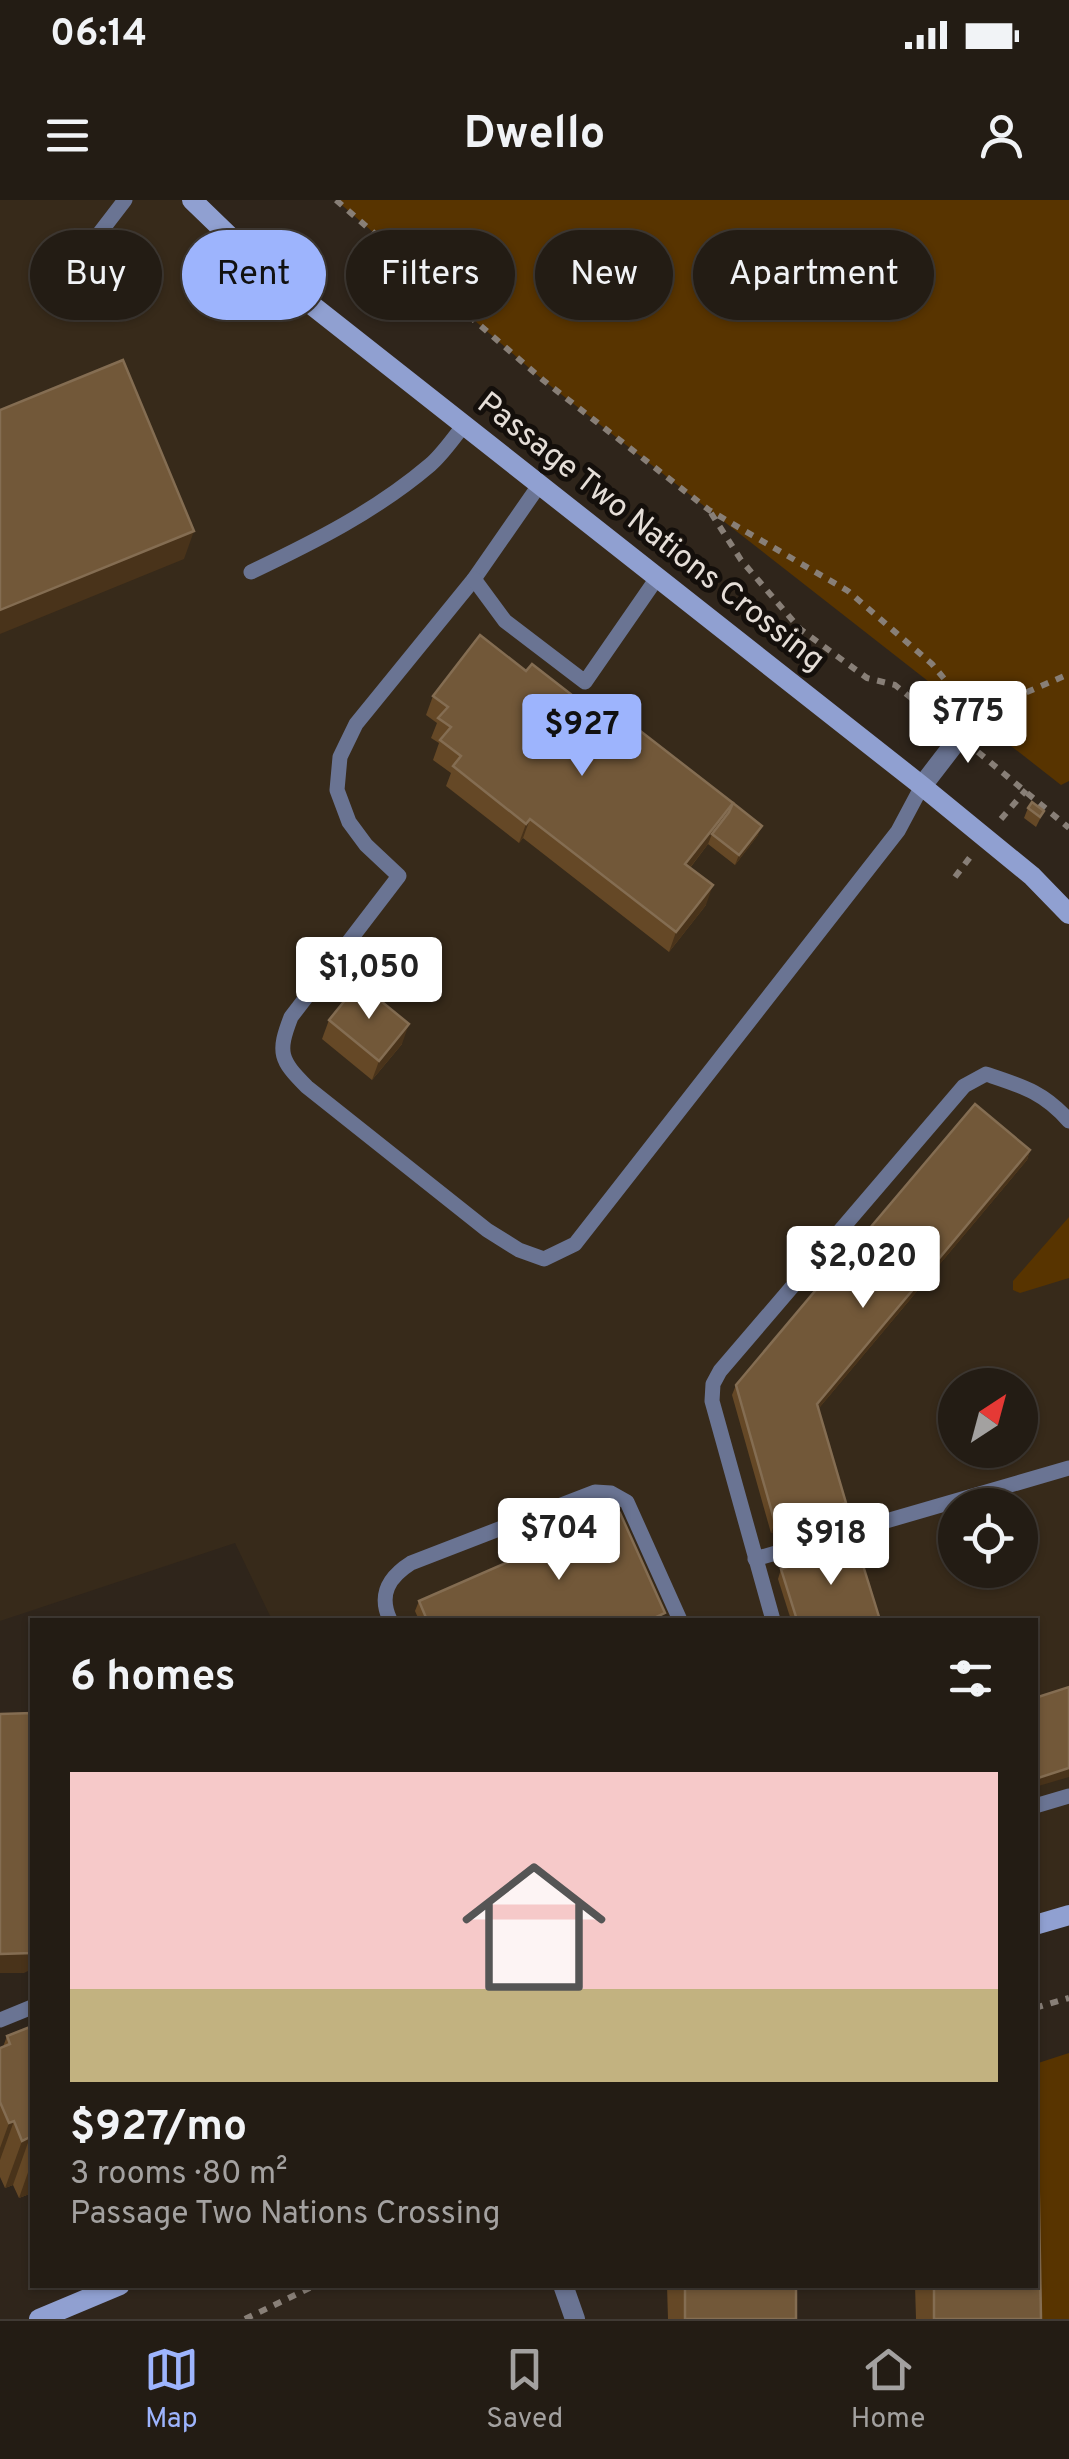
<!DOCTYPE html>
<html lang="en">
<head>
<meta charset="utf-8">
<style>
	body { margin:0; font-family:Overpass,sans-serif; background:#2b251d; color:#f1f3f6; height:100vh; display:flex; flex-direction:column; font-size:38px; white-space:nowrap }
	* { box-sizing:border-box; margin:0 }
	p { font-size:32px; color:#a3a1a0 }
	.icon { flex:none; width:55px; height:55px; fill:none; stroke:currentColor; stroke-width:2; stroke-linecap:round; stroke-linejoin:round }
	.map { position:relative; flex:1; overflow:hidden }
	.panel { position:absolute; left:30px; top:1418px; width:1008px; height:670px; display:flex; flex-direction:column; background:#231c14; border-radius:0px; box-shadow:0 2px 8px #0004,0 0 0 2px #403a34 }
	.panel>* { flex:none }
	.hud { position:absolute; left:30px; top:30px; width:1010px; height:90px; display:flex; gap:20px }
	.needle { width:65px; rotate:36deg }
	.fabs { position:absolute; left:938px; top:1168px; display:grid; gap:20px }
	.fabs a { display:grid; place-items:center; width:100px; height:100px; border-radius:50%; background:#231c14; box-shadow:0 2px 8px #0004,0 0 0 2px #403a34; font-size:50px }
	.price { position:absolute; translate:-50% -85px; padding:0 22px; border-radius:10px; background:#fff; color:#222; font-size:32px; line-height:65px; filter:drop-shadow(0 2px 5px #0008) }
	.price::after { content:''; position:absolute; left:50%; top:60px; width:30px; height:22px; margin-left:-15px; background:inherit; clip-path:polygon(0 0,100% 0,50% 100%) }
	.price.on { background:#9db4fd; color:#111 }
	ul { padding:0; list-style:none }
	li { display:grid; align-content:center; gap:20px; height:530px; padding:0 40px }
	li span { display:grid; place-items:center; height:310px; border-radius:0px; color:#555 }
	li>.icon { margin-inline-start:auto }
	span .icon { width:180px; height:180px; fill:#fffc; stroke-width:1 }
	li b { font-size:42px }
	h2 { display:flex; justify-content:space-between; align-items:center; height:120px; padding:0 40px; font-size:42px }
	.tag { padding:0 35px; border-radius:45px; background:#231c14; box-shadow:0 2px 8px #0004,0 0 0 2px #403a34; font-size:35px; line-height:90px }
	.tag.on { background:#9db4fd; color:#111 }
	.status { display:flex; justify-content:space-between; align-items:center; height:70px; padding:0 50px; background:#231c14; direction:ltr }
	.status svg { height:28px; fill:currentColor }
	header { display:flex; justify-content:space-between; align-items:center; height:130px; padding:0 40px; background:#231c14; font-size:45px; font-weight:700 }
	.tabs { display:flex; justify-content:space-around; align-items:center; height:140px; border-top:2px solid #403a34; background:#231c14; font-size:28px; color:#a3a1a0 }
	.tabs a { display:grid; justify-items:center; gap:5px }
	.tabs .on { color:#9db4fd }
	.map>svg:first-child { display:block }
</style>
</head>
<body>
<div class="status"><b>06:14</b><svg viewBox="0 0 49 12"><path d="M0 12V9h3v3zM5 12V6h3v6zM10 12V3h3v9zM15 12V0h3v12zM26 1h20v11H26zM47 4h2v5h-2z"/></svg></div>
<header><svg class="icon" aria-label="menu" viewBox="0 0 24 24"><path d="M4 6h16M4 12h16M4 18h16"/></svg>Dwello<svg class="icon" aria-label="person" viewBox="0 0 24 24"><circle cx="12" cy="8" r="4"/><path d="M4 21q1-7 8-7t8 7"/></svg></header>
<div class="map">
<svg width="1069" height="2119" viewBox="0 0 1069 2119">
	<rect width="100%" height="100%" fill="#2f251b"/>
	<path fill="#372a1a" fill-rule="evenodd" d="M0,0H192L1069,714V1715L1035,1725V1420H272L235,1343L0,1421ZM955,1185H1020V1250H955ZM955,1305H1020V1370H955Z"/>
	<g fill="#583400">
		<path d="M336,0H1069V581L1061,585L543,180Z"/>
		<path d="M1069,1017V1078L1020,1093L1013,1090V1081Z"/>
		<path d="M1069,1853V2119H1036L1035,1864Z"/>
	</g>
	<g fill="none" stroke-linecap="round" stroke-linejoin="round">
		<g stroke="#887f77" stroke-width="6" stroke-dasharray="8 8" stroke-linecap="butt">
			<path d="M336,0L543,180L709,310L848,391L932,464L961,499"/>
			<path d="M711,313L741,360L800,429L867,478L895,485L941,522"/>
			<path d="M997,505L1069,474"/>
			<path d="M978,552L1069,628"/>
			<path d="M1001,619L1026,590"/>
			<path d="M955,677L971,656"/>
			<path d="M1035,1808L1069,1798"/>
			<path d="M245,2119L316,2085"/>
		</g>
		<g stroke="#6a7493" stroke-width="15">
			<path d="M85,52L125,0"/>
			<path d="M540,284L474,379L356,524L340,557L337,590L349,622L366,645L399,676L291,817C277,853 280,860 307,887L487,1030L519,1050L544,1059L575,1044L898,631L922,586"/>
			<path d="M251,372C314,342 376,311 430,265C443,254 454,237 465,224"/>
			<path d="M474,379L505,421L585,482L657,378"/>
			<path d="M755,1359L1069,1268"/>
			<path d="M390,1420C378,1394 389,1377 411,1363L595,1292L611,1293L627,1302L680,1420"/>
			<path d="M773,1420L712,1201L713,1184L720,1171L964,886L986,874C1022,886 1044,892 1069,921"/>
			<path d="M1035,1606L1069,1596"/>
			<path d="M0,1820L32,1807"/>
		</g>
		<g stroke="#6a7493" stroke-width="20">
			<path d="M922,586L975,517"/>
			<path d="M563,2085L575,2119"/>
		</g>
		<g stroke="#90a0d1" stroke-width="20">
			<path d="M192,0L252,58L922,586L1032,676L1069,714"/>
			<path d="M1035,1725L1069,1715"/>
			<path d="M39,2119L120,2085"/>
		</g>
	</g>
	<g fill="#654826">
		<path d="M526,471L604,520L758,635L735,665L708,644L690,668L706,705L669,752L523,638L519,643L446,586L451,573L433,560L439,543L431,538L437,523L426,515L433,496Z"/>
		<path d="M1028,608L1044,611L1036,627L1024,618Z"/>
		<path d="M329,820L402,844L372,880L322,839Z"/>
		<path d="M1030,950L1027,960L819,1208L843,1313L771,1333L732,1195L736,1185L829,1074L821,1067L825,1057L853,1048Z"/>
		<path d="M781,1369L880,1420H791L778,1379Z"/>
		<path d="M419,1401L662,1420H419L415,1411Z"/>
		<path d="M32,1834V1993L19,1998L13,1985L5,1988L0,1977V1848L3,1847L7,1836Z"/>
		<path d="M667,2085H796V2119H668Z"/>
		<path d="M915,2085H1035L1041,2119H916Z"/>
	</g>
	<g fill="#49331a">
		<path d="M194,331L184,359L0,434V410Z"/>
		<path d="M733,603L726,622L712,634L708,644L678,683L685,664Z"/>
		<path d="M530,619L523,638L519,643L526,624Z"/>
		<path d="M762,626L758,635L735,665L739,655Z"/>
		<path d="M713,685L706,705L669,752L676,732Z"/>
		<path d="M409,824L402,844L372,880L379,861Z"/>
		<path d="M1030,950L1027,960L814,1214L817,1204Z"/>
		<path d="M846,1303L843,1313L771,1333L775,1323Z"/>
		<path d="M1069,1568V1577L1035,1587V1579Z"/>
		<path d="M32,1753V1769L24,1773H0V1754Z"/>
		<path d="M14,1921L0,1960V1948L9,1923Z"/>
		<path d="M30,1937L13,1985L5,1988L22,1941Z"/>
		<path d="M32,1961V1993L19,1998Z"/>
	</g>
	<g fill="#725839" stroke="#846d52" stroke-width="2.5">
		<path d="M123,160L194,331L0,410V210Z"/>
		<path d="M480,435L526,471L532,464L604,520L612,509L733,603L685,664L713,685L676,732L530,619L526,624L453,566L461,556L440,540L451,527L438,518L448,507L433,496Z"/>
		<path d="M1032,602L1044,611L1040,617L1028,608Z"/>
		<path d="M733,603L762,626L739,655L712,634L729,612Z"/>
		<path d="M359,783L409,824L379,861L329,820Z"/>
		<path d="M975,904L1030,950L817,1204L846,1303L775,1323L736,1185L836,1066L825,1057L841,1038L853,1048Z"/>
		<path d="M620,1313L665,1413L650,1420H427L419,1401Z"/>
		<path d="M857,1346L880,1420H797L781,1369Z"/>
		<path d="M1069,1487V1568L1035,1579V1498Z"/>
		<path d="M32,1513V1753L0,1754V1514Z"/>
		<path d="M30,1827L32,1834V1942L30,1937L22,1941L14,1921L9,1923L0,1902V1848L10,1844L7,1836Z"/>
		<path d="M1035,1890H1037L1041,2119H934V2085H1035Z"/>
		<rect x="685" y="2085" width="111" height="34"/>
	</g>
	<g text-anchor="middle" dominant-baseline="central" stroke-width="10" stroke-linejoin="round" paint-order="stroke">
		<g font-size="32" fill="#e5ded8" stroke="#140f0b">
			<text transform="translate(650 333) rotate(38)">Passage Two Nations Crossing</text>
		</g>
	</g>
</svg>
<div class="fabs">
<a><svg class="needle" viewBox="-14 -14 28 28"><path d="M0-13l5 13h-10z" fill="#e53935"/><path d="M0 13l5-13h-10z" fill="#a3a1a0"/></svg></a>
<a><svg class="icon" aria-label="locate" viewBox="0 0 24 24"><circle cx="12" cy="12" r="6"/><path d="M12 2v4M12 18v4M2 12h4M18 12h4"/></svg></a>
</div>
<b class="price" style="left:968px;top:566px">$775</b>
<b class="price on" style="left:582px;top:579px">$927</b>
<b class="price" style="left:369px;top:822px">$1,050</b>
<b class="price" style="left:863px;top:1111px">$2,020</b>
<b class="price" style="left:559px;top:1383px">$704</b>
<b class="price" style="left:831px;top:1388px">$918</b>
<div class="hud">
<a class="tag">Buy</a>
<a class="tag on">Rent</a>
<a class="tag">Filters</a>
<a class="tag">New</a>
<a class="tag">Apartment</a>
</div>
<section class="panel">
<h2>6 homes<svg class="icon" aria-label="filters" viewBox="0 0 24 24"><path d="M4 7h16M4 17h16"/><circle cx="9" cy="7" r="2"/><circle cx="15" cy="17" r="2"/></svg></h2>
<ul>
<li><span style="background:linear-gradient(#f6c9c9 70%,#c2b280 0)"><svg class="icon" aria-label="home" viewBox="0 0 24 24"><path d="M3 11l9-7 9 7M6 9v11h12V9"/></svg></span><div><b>$927/mo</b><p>3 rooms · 80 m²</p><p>Passage Two Nations Crossing</p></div></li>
</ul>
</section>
</div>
<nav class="tabs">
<a class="on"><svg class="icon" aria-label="map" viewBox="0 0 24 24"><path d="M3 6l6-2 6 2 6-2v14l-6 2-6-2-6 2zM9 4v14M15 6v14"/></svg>Map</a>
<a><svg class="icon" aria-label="saved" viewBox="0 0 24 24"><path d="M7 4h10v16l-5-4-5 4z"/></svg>Saved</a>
<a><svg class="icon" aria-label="home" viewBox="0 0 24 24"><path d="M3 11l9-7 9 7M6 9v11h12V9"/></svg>Home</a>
</nav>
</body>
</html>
